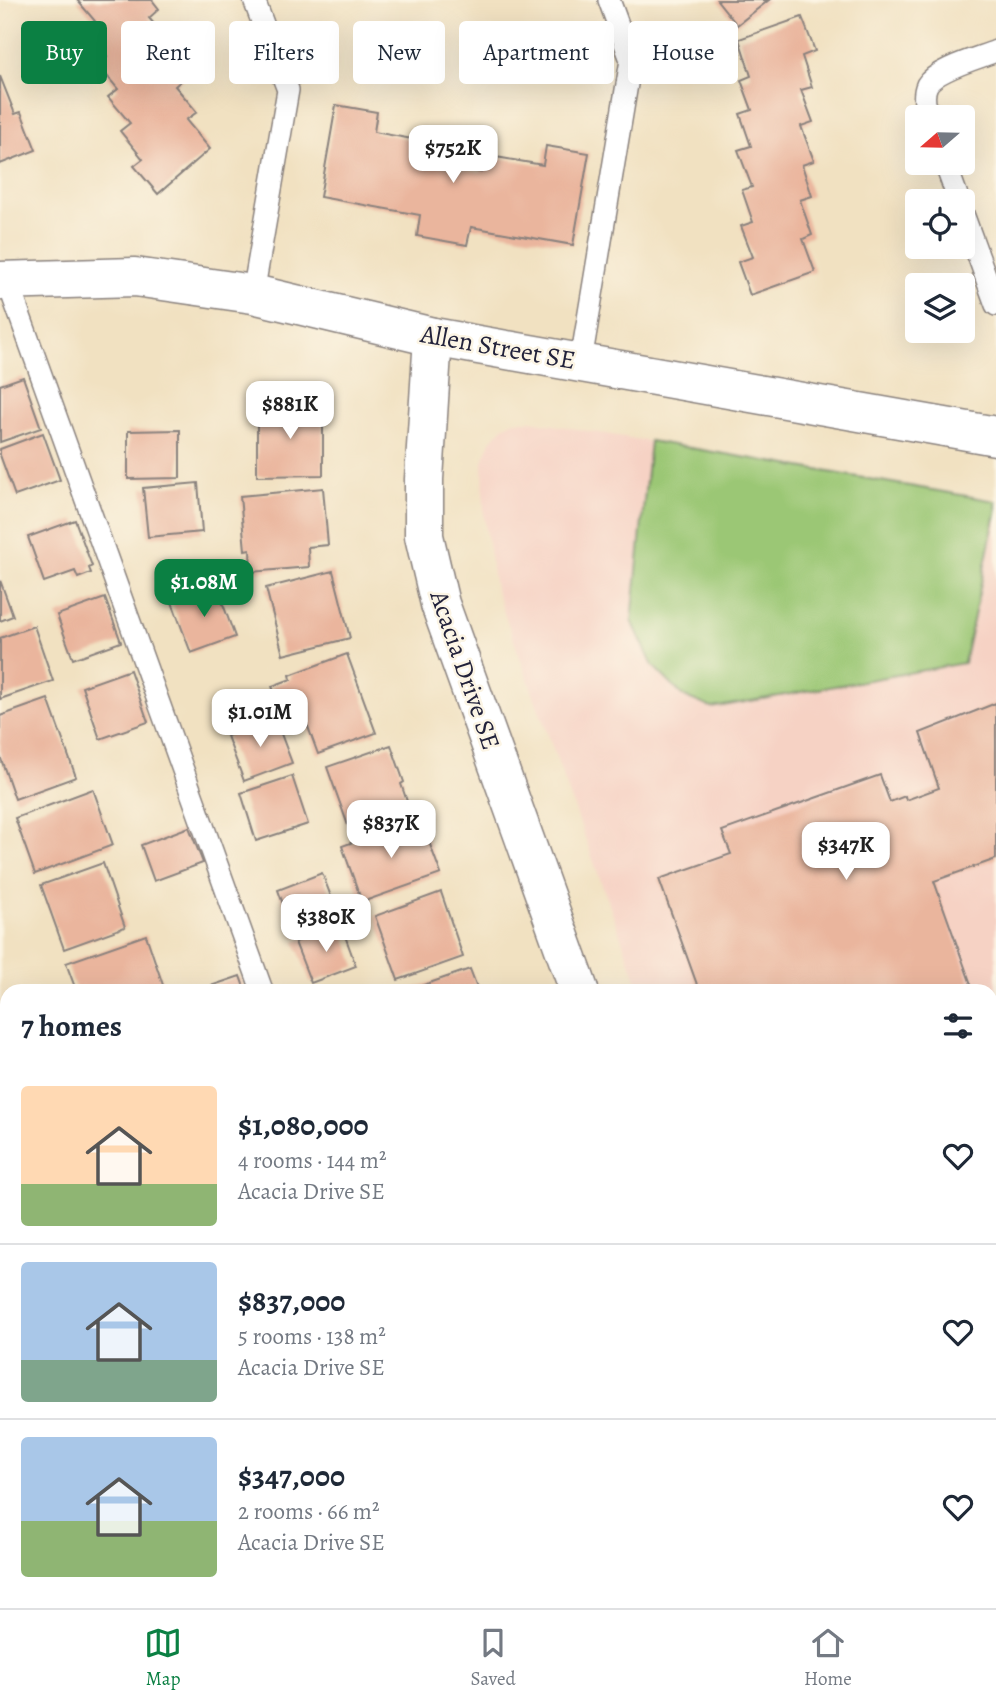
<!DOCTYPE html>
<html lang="en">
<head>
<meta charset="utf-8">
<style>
	body { margin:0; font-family:Alegreya,serif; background:#f2f2f3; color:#1f2937; height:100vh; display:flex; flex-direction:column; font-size:26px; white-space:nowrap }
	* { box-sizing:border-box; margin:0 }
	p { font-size:23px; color:#747a83 }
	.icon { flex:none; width:38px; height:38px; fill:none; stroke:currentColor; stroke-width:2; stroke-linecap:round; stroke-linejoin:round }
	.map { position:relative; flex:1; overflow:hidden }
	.drawer { position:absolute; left:0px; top:984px; width:998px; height:625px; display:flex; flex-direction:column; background:#fff; border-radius:21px 21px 0 0; box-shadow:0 7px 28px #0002 }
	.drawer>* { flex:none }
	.guide { position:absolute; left:21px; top:21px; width:956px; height:63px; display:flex; gap:14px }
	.needle { width:46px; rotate:250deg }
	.tools { position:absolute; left:905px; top:105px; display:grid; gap:14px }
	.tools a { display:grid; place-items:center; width:70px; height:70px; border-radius:7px; background:#fff; box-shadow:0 7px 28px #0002; font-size:35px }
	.price { position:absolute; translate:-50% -60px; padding:0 16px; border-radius:14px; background:#fff; color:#222; font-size:23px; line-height:46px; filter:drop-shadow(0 2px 4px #0008) }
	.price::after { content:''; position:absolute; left:50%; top:42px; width:21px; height:16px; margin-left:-10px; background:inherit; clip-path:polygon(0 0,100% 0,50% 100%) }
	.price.active { background:#0b8043; color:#fff }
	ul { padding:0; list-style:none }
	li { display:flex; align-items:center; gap:21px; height:175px; padding:0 21px }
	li+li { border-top:2px solid #e0e1e3 }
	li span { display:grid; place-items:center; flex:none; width:196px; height:140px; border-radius:7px; color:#555 }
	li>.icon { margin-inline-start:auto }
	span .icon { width:84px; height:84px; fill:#fffc; stroke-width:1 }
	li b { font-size:30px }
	h2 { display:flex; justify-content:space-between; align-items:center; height:84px; padding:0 21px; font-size:30px }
	.tag { padding:0 24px; border-radius:7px; background:#fff; box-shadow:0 7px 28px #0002; font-size:24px; line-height:63px }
	.tag.active { background:#0b8043; color:#fff }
	.tab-bar { display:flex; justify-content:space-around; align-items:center; height:98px; border-top:2px solid #e0e1e3; background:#fff; font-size:19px; color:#747a83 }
	.tab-bar a { display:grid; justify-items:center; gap:4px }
	.tab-bar .active { color:#0b8043 }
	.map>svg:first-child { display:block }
</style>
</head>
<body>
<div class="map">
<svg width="996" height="1608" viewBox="0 0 996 1608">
	<rect width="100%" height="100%" fill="#fcf5e5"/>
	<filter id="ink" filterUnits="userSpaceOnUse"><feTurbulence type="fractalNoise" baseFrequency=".0143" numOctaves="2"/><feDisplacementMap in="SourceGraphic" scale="14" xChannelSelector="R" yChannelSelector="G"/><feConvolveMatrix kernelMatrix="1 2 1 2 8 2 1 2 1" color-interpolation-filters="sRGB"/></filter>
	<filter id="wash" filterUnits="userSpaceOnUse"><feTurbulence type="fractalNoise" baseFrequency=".00686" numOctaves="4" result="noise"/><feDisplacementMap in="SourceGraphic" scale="28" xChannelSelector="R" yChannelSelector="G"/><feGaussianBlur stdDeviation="1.57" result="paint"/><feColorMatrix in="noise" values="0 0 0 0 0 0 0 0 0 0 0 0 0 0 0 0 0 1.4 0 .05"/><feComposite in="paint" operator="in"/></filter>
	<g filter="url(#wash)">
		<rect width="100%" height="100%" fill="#f1e1c1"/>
		<path fill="#f6d2c4" d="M515,421H530L996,501V1608H861L858,1601H990V990H640L495,588L484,517L483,461L491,441L503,427Z"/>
		<path fill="#9bc774" stroke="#5e7458" stroke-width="2" d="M650,441L996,501V513L964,663L712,708L683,696L653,666L632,621Z"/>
		<g id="blocks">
			<g fill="#eab59d">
				<path d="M77,0H152L159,9L149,18L171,44L162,52L184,78L175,86L197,112L186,120L210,149L158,194L134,166L143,159L120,131L130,123L108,97L118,89L97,64L107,56L84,29L95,21Z"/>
				<path d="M717,0H769L737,25Z"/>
				<path d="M802,17L815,51L802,56L812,87L801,90L813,122L801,126L814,161L802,165L812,196L800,200L812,235L803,239L815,272L750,295L738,262L753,257L741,226L753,222L742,190L752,187L738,150L751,146L740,114L752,110L741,80L751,76L739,39Z"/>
				<path d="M0,76L15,114L21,112L36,150L0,164Z"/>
				<path d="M336,105L377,112L374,132L434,143L431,164L481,172L484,155L543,165L546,146L589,153L573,245L471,227L467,245L417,236L420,215L320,197Z"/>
				<path d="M23,377L41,428L0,442V385Z"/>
				<path d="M257,406H323V475L257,476Z"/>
				<path d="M180,430V478L128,479V431Z"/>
				<path d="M43,433L60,480L15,496L0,455V449Z"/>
				<path d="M198,483L202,532L148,537L143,488Z"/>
				<path d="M323,488L328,545L308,547L309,567L251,572L250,549L245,550L240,496Z"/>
				<path d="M75,520L92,566L89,568L91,573L78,578L75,571L44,582L28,537Z"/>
				<path d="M333,571L350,638L283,655L266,588Z"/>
				<path d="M0,580L13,616L0,621Z"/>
				<path d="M216,585L235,637L191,653L172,602Z"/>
				<path d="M105,598L121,642L73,659L57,615Z"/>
				<path d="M34,626L53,681L0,699V638Z"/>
				<path d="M347,654L376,733L318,754L300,705L281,712L272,686L291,679L290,675Z"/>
				<path d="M130,670L148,722L100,739L82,687Z"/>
				<path d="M48,699L76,777L15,799L0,756V716Z"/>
				<path d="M996,703V859L934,881L973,990H699L659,879L731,854L722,831L880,775L890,802L905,796L906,800L939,788L920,733Z"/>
				<path d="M275,718L292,763L244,781L227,736Z"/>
				<path d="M391,745L404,782L401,784L410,810L350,831L327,767Z"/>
				<path d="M292,776L308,824L256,841L241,793Z"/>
				<path d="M93,789L113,845L35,874L15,818Z"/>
				<path d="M420,818L441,874L362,902L342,846Z"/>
				<path d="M189,827L203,863L154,881L141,845Z"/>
				<path d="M103,863L125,927L64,949L41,885Z"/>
				<path d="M322,873L340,920L295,937L278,890Z"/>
				<path d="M441,892L463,957L398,980L375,916Z"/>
				<path d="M341,925L356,966L311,983L295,942Z"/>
				<path d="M146,935L164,988L157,990H76L66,963Z"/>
				<path d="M470,969L478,990H409Z"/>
				<path d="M240,976L245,990H199Z"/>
				<path d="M991,1042L996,1057V1289L990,1291Z"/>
				<path d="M0,1302L7,1320V1331L0,1334Z"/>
				<path d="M0,1543L7,1562V1575L0,1577Z"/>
				<path d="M119,1601H177L179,1606L173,1608H122Z"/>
				<path d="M388,1601H422L424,1608H370Z"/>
				<path d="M614,1601H687V1602L670,1608H616Z"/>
			</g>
		</g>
	</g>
	<g filter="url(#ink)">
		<use href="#blocks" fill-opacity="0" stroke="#8a827e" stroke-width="2"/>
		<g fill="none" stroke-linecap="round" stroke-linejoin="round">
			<defs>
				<g id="service">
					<path d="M929,117C925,107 922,96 927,85C936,69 979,58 996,51"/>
					<path d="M945,163L959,201"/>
					<path d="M962,211L996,305"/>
					<path d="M7,280L262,990"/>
					<path d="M253,294L288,90L254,0"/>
					<path d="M581,361L631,60L609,0"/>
					<path d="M990,1404L996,1402"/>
					<path d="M483,1601L485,1608"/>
					<path d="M284,1608L303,1601"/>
				</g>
				<g id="minor">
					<path d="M433,337L424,479V536L440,604L579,990"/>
					<path d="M0,1056L7,1075"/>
					<path d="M0,1413L7,1411"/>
					<path d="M799,1601L802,1608"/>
				</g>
				<path id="tertiary" d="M0,281L135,277L253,294L433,337L996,436"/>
			</defs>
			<use href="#service" stroke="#8a827e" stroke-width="24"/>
			<use href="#minor" stroke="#8a827e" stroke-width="41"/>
			<use href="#tertiary" stroke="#8a827e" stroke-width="41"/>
			<use href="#service" stroke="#fff" stroke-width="21"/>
			<use href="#minor" stroke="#fff" stroke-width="38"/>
			<use href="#tertiary" stroke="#fff" stroke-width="38"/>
		</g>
	</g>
	<g text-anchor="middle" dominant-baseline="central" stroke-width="5" stroke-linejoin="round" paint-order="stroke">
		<g font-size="26" fill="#22223b" stroke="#fcf5e5">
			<text transform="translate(498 347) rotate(10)">Allen Street SE</text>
			<text transform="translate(465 670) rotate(71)">Acacia Drive SE</text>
		</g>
	</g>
</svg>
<div class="tools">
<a><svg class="needle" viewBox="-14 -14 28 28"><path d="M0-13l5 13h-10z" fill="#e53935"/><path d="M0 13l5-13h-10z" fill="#747a83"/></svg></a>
<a><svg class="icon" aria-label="locate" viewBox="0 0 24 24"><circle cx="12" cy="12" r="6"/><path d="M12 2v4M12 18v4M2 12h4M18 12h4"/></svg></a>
<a><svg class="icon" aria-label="layers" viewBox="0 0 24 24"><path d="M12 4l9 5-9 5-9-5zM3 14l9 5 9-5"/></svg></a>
</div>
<b class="price" style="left:453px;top:185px">$752K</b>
<b class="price" style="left:290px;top:441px">$881K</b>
<b class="price active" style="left:204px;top:619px">$1.08M</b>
<b class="price" style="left:260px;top:749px">$1.01M</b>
<b class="price" style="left:391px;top:860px">$837K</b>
<b class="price" style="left:846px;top:882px">$347K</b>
<b class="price" style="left:326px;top:954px">$380K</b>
<div class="guide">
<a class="tag active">Buy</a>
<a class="tag">Rent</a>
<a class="tag">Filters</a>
<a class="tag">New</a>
<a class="tag">Apartment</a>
<a class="tag">House</a>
</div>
<section class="drawer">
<h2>7 homes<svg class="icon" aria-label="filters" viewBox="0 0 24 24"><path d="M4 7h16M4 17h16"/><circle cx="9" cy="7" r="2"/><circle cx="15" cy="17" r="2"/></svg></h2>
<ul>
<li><span style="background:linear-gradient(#ffd9b3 70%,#8fb573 0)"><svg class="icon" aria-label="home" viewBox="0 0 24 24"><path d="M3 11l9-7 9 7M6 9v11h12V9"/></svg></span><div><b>$1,080,000</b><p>4 rooms · 144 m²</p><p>Acacia Drive SE</p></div><svg class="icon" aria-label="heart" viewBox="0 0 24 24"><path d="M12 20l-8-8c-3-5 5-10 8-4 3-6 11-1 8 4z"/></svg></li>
<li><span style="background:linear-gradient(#a9c7e8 70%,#7fa58c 0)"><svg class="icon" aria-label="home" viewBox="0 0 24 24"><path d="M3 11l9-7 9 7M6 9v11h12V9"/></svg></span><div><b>$837,000</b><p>5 rooms · 138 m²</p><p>Acacia Drive SE</p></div><svg class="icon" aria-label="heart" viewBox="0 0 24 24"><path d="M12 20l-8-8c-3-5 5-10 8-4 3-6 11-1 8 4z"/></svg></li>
<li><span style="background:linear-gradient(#a9c7e8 60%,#8fb573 0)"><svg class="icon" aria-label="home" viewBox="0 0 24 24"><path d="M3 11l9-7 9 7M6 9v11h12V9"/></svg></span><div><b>$347,000</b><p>2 rooms · 66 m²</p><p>Acacia Drive SE</p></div><svg class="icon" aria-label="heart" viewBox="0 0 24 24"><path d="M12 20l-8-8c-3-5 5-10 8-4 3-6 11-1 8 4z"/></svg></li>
</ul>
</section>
</div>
<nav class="tab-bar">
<a class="active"><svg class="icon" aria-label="map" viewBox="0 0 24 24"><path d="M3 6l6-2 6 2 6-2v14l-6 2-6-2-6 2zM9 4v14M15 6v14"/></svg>Map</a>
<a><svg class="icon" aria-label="saved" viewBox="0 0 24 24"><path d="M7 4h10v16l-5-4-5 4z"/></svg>Saved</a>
<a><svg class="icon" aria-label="home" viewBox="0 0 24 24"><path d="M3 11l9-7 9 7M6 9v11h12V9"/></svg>Home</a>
</nav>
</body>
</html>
